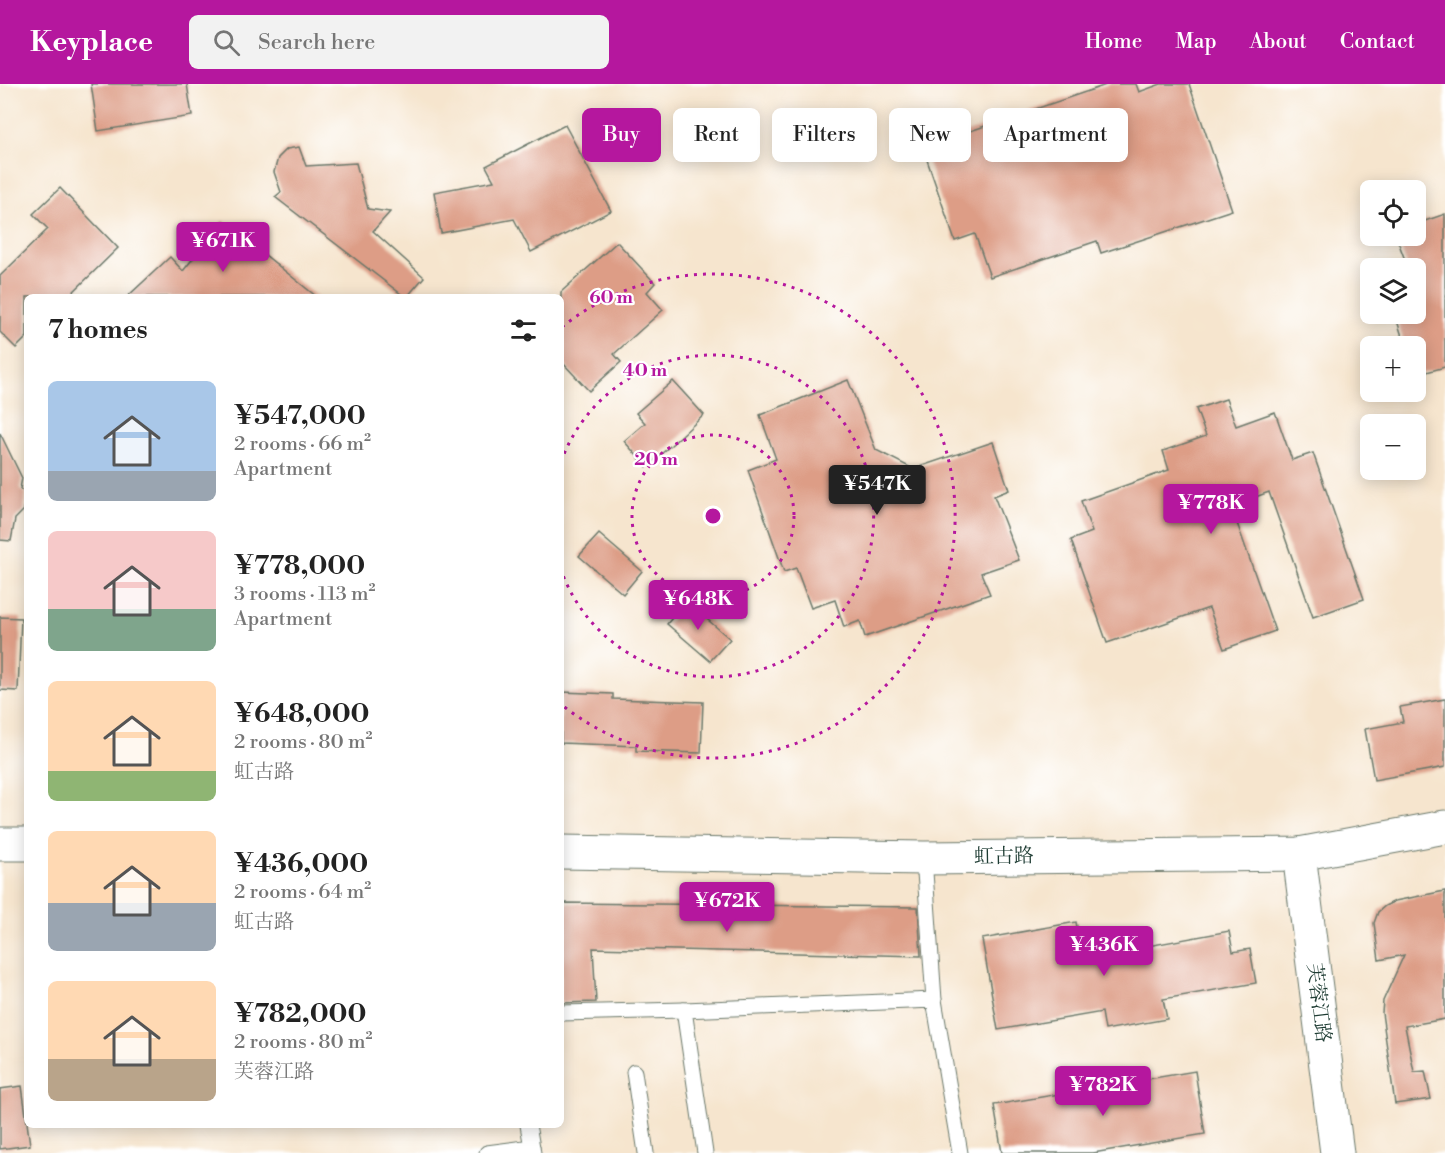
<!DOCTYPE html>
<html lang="en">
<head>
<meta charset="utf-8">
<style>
	body { margin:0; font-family:"Libre Bodoni","Noto Serif SC",serif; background:#f2f2f2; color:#222; height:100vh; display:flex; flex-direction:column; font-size:22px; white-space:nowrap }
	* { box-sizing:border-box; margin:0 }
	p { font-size:20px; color:#767676 }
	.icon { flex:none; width:33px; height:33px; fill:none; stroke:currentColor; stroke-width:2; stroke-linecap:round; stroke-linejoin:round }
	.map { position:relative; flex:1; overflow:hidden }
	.side { position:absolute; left:24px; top:210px; width:540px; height:834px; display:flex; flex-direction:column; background:#fff; border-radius:9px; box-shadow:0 3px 15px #0003 }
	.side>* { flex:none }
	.top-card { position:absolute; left:582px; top:24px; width:570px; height:54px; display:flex; gap:12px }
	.fabs { position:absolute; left:1360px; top:96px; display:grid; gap:12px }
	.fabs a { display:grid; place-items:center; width:66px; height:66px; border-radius:9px; background:#fff; box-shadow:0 3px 15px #0003; font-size:30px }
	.price { position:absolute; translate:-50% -51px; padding:0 14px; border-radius:6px; background:#b5179e; color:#fff; font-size:20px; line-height:39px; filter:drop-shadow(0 2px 3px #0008) }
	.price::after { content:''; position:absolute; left:50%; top:36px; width:18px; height:14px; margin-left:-9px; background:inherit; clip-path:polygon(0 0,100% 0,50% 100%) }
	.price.current { background:#222; color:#fff }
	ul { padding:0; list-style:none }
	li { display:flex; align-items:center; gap:18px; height:150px; padding:0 24px }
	li span { display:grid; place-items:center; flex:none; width:168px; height:120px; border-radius:9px; color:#555 }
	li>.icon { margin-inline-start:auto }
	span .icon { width:72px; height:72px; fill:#fffc; stroke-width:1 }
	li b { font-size:26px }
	h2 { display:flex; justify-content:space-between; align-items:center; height:72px; padding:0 24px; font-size:26px }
	.pill { padding:0 21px; border-radius:9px; background:#fff; box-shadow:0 3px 15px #0003; font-size:21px; line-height:54px }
	.pill.current { background:#b5179e; color:#fff }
	header { display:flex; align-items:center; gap:36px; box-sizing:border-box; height:84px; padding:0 30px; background:#b5179e; color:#fff }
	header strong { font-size:28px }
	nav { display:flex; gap:33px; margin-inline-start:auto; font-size:21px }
	.search { width:420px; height:54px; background:#f2f2f2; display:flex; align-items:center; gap:15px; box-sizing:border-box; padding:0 21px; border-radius:9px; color:#767676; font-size:22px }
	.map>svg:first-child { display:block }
</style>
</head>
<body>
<header>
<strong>Keyplace</strong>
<div class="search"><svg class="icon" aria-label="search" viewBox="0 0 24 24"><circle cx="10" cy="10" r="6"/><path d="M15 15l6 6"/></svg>Search here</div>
<nav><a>Home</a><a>Map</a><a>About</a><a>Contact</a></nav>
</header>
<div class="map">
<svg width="1445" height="1069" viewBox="0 0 1445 1069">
	<rect width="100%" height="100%" fill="#fff"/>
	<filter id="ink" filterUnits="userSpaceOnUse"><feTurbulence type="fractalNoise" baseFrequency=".0167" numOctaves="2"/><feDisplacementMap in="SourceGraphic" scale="12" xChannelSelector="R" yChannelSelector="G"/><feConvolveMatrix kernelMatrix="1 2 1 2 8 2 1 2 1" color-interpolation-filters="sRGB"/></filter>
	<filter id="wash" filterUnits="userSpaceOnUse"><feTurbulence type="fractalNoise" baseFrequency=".008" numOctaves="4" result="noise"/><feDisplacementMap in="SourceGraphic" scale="24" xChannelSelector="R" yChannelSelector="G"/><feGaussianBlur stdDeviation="1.35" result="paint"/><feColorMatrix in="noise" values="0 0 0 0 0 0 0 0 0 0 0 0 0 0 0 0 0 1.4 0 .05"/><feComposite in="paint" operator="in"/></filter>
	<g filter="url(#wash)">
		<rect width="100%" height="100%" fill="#f6e5ce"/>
		<g id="blocks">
			<g fill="#dd9d86">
				<path d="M91,0H187L192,32L98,47Z"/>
				<path d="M1109,0H1136L1139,8L1161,0H1189L1232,126L1101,169L1097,157L990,193L975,150L955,157L926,73L942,68L938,58Z"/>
				<path d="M565,41L611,127L531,168L514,135L441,149L434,108L494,97L486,82Z"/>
				<path d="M299,63L306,82L356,79L368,125L390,128L373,147L424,193L407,213H405L275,113L281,108L274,88L278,74L287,65Z"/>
				<path d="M60,104L118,164L68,213H27V253L16,264L0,248V192L48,145L33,130Z"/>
				<path d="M1445,130V283L1416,291V262H1405L1395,230H1416V184H1408L1396,152H1416V140Z"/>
				<path d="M223,137L317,213H127L170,173L183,187Z"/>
				<path d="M617,158L655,199L647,208L663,226L614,270L621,278L589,307L561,277V208Z"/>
				<path d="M848,296L876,366L913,385L993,358L1009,406L994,412L1019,476L981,489L990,510L865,553L860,537L844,543L835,516L811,524L796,484L784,488L748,386L776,375L760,331Z"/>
				<path d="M673,297L704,331L647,383L624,357L645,339L636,329Z"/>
				<path d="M1226,315L1236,342L1275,328L1292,376L1313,369L1364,515L1313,533L1269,408L1231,422L1275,547L1224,565L1209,524L1107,559L1071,456L1092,448L1081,417L1169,386L1163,367L1206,352L1196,325Z"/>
				<path d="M0,349L22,394L20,405L26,409L24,426L15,435L11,457L0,456Z"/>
				<path d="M599,450L642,487L623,510L579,472Z"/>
				<path d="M686,517L730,555L710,577L667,540Z"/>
				<path d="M0,533L21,534L18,607L0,606Z"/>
				<path d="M561,608L613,610V615L703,618L701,669L636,667V662L561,659Z"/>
				<path d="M1445,615V683L1374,696L1365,645L1403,638L1400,623Z"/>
				<path d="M1445,807V935L1405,942L1414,988L1425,987L1431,1015L1395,1020L1382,929L1383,917L1404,871L1379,876L1374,839L1378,828L1385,822L1395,817Z"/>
				<path d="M561,819L918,823L921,872L593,864L596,918L561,919Z"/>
				<path d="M1076,838L1083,874L1229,847L1233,868L1250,865L1256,899L1163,915L1167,935L1105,946L1102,928L998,946L982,855Z"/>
				<path d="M1195,987L1205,1050L1093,1069H1002L994,1021Z"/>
				<path d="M22,1002L30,1061L0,1065V1005Z"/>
			</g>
		</g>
	</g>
	<g filter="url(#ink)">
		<use href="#blocks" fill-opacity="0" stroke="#6a786a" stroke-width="1.5"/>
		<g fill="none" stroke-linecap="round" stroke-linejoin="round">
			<defs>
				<g id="lane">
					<path d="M924,774L934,916"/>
					<path d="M561,929L684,926"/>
					<path d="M634,988L646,1069"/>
					<path d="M528,1041L533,1069"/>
					<path d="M487,1069L532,1063"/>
					<path d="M705,1069L684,926L934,916L960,1069"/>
				</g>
				<g id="secondary">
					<path d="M0,760H27"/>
					<path d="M561,768L924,774L1299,770L1445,743"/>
					<path d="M1299,770L1337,1069"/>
				</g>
			</defs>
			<use href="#lane" stroke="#6a786a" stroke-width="17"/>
			<use href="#secondary" stroke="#6a786a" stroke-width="35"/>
			<use href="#lane" stroke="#fff" stroke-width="15"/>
			<use href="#secondary" stroke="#fff" stroke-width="33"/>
		</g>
	</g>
	<g fill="none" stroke="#b5179e" stroke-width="3" stroke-dasharray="3 6">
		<circle cx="713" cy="432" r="81"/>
		<path d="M561 378A161 161 0 1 1 561 486"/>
		<path d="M562 243A242 242 0 1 1 562 621"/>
	</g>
	<g text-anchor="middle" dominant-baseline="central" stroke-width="4.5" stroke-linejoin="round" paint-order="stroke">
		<g font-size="20" fill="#1f3d34" stroke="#fff">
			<text transform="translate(1004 773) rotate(-1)">虹古路</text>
			<text transform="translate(1318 919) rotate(83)">芙蓉江路</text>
		</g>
	</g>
	<circle cx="713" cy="432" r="9" fill="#b5179e" stroke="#fff" stroke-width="3"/>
	<g font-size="18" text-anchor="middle" font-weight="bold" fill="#b5179e" stroke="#fff" stroke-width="4.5" stroke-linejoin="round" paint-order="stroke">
		<text x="611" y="219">60 m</text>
		<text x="645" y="292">40 m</text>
		<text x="656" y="381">20 m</text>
	</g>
</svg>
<div class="fabs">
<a><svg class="icon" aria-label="locate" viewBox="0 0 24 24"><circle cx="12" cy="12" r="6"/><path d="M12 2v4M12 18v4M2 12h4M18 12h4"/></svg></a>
<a><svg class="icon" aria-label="layers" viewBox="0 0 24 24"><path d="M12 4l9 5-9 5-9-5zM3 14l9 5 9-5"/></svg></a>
<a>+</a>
<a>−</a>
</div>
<b class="price" style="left:223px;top:189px">¥671K</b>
<b class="price current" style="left:877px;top:432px">¥547K</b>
<b class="price" style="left:1211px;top:451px">¥778K</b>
<b class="price" style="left:698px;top:547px">¥648K</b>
<b class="price" style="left:727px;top:849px">¥672K</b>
<b class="price" style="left:1104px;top:893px">¥436K</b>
<b class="price" style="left:1103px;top:1033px">¥782K</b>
<div class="top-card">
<a class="pill current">Buy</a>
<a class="pill">Rent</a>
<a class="pill">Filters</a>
<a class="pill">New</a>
<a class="pill">Apartment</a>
</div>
<section class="side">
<h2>7 homes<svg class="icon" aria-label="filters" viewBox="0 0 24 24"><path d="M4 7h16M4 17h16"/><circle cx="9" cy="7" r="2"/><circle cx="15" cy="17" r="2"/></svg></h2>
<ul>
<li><span style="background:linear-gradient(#a9c7e8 75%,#9aa5b1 0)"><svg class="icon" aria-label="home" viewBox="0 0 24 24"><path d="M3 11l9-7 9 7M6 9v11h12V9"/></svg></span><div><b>¥547,000</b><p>2 rooms · 66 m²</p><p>Apartment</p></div></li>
<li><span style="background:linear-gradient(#f6c9c9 65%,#7fa58c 0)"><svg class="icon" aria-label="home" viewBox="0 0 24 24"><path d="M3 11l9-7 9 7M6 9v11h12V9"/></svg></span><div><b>¥778,000</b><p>3 rooms · 113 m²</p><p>Apartment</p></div></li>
<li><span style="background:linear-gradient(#ffd9b3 75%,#8fb573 0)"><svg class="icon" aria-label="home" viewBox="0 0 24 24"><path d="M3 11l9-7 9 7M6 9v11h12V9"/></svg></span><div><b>¥648,000</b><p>2 rooms · 80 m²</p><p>虹古路</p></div></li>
<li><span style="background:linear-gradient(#ffd9b3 60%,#9aa5b1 0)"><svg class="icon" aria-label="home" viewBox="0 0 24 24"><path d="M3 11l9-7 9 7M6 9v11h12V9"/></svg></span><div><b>¥436,000</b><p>2 rooms · 64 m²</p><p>虹古路</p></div></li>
<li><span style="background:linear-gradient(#ffd9b3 65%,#b9a48a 0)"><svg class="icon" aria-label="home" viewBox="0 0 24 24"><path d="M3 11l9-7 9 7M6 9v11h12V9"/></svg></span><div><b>¥782,000</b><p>2 rooms · 80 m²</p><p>芙蓉江路</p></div></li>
</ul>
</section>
</div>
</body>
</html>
